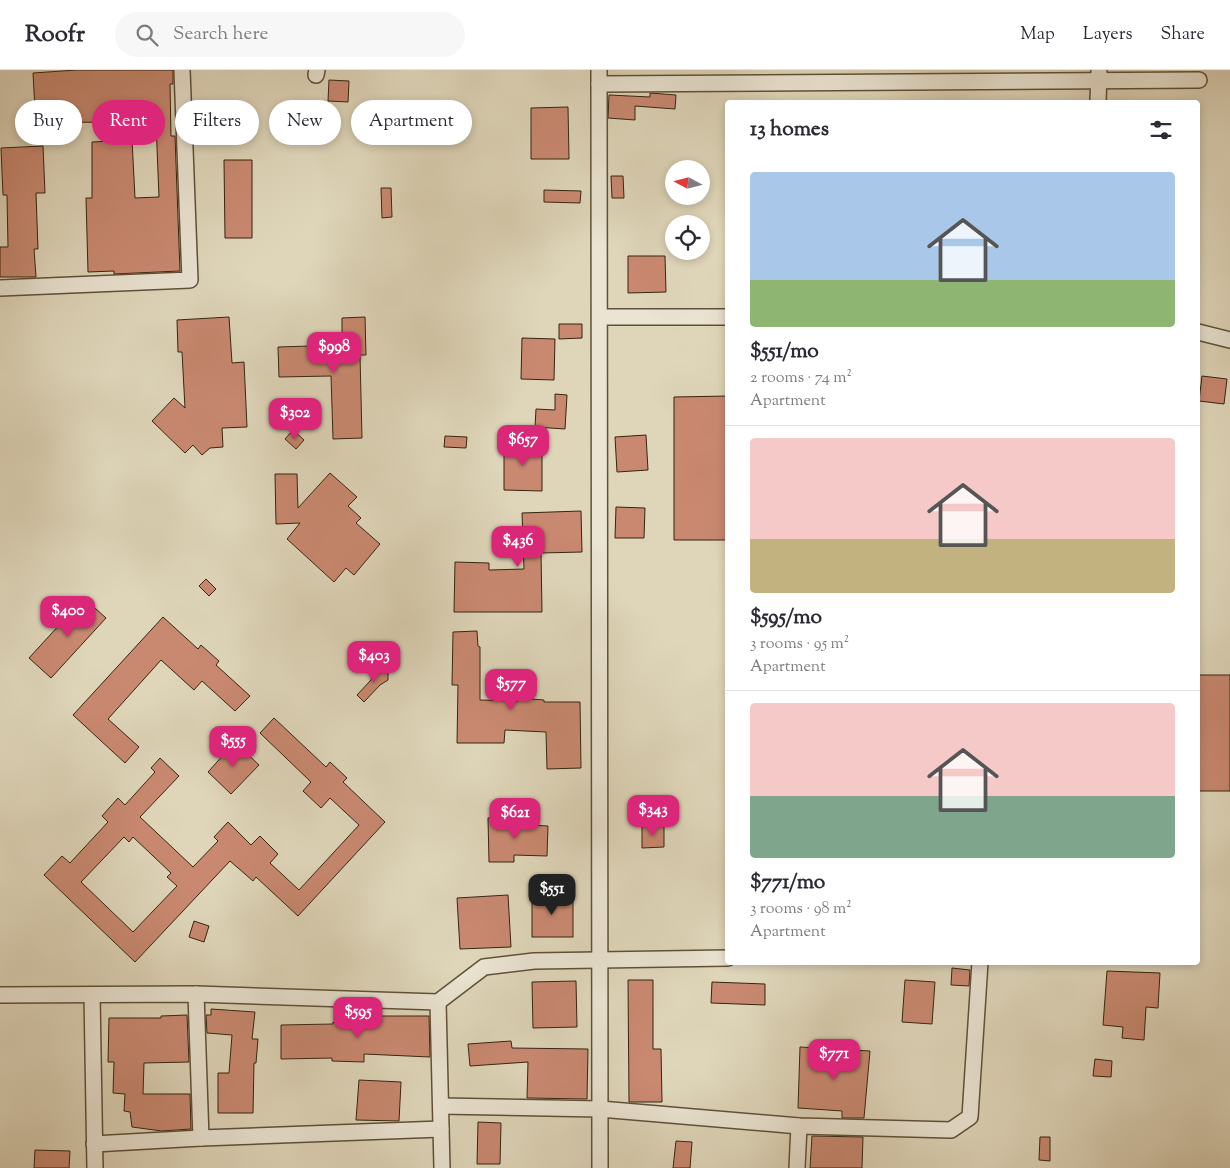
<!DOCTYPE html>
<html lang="en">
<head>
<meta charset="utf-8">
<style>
	body { margin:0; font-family:"Sorts Mill Goudy",serif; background:#f7f7f7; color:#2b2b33; height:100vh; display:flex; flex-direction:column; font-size:19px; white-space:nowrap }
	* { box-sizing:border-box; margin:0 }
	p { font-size:16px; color:#7c7c81 }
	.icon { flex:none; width:28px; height:28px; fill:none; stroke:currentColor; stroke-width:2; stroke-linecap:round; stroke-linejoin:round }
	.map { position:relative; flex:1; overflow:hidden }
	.drawer { position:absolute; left:725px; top:30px; width:475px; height:865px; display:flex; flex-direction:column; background:#fff; border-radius:5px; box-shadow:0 2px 8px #0003 }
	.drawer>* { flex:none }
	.hud { position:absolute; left:15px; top:30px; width:475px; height:45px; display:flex; gap:10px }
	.needle { width:32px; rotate:277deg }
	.controls { position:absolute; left:665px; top:90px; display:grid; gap:10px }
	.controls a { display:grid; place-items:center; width:45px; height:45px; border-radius:50%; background:#fff; box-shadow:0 2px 8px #0003; font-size:25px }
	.price { position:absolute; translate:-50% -42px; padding:0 11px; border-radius:10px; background:#db2777; color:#fff; font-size:16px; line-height:32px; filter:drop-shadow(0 1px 2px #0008) }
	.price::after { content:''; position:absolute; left:50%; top:30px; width:15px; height:11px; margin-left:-8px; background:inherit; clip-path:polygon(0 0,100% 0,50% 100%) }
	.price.on { background:#222; color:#fff }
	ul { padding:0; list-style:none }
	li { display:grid; align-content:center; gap:10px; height:265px; padding:0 25px }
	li+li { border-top:1px solid #e1e1e2 }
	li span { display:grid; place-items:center; height:155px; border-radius:5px; color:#555 }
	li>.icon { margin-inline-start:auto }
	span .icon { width:90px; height:90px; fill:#fffc; stroke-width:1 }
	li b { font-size:21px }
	h2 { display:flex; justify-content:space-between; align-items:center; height:60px; padding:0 25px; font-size:21px }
	.tag { padding:0 18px; border-radius:22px; background:#fff; box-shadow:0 2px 8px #0003; font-size:18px; line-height:45px }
	.tag.on { background:#db2777; color:#fff }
	header { display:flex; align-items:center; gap:30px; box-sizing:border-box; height:70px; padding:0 25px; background:#fff; border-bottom:1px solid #e1e1e2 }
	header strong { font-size:24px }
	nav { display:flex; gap:28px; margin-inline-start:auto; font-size:18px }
	.search { width:350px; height:45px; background:#f7f7f7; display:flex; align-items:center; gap:12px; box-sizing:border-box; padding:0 18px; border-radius:28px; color:#7c7c81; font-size:19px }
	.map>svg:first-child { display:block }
</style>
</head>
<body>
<header>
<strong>Roofr</strong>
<div class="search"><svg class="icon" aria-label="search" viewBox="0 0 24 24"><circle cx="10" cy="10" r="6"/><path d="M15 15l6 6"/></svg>Search here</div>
<nav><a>Map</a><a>Layers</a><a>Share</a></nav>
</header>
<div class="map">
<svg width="1230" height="1098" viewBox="0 0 1230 1098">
	<rect width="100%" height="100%" fill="#dfd6ba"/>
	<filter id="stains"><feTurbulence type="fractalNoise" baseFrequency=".004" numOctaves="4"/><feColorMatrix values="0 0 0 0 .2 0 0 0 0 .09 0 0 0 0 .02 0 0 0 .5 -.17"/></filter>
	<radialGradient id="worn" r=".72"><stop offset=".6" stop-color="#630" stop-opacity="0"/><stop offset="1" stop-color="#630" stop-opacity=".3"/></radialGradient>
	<g fill="#c98971" stroke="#35250d" fill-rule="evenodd">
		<path d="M77,0H173V14H170L171,66H175L180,201L114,204V201L88,202L86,128H92V72L132,70L135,128L159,127L156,53L69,52V55L36,57L33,3Z"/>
		<path d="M329,10L349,11L348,32L328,31Z"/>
		<path d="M650,23L676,25L675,39L635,36V50L608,48L609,25L650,27Z"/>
		<path d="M568,37L569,89H531V38Z"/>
		<path d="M43,76L45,123H36L38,179H34L36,207H0V177H8L7,125H3L1,78Z"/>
		<path d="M224,90H252V168H225Z"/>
		<path d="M611,106H623L624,128H612Z"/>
		<path d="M381,118H391L392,147L382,148Z"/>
		<path d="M544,120L581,121L580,133L544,132Z"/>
		<path d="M628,186H665L666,222L628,223Z"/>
		<path d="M229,247L232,293L244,292L247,357L222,358L223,377L210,378L202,385L193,375L185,383L152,351L174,328L185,338L182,282H178L177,250Z"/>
		<path d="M365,247L366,285H360L362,368L333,369L331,306L279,307L278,277L342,275V248Z"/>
		<path d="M559,254H582V268L559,269Z"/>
		<path d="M522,268L555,269L554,310L521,309Z"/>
		<path d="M1202,306L1227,309L1224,334L1199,331Z"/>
		<path d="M555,324L567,325L565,359L535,357L536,339L555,340Z"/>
		<path d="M728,326V470H674V327Z"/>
		<path d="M293,360L304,370L296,379L285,369Z"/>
		<path d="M646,365L648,400L617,402L615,367Z"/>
		<path d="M445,366L467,367L466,378L444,377Z"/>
		<path d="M504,374H542V421L504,420Z"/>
		<path d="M330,403L357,427L348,436L361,448L356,453L380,474L354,505L346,498L334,512L287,469L300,453L276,454L275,404H297L298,438Z"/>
		<path d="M616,437L645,438L644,468H615Z"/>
		<path d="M581,441L582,482L541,483L542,542H454L455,492L489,493V500L524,499L522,443Z"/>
		<path d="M206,509L216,519L209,526L199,516Z"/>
		<path d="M84,528L106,548L51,608L29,588Z"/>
		<path d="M163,547L198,579L201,575L219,591L216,595L250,626L235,641L202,611L194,620L161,590L108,649L139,677L125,693L73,645Z"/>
		<path d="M477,561L478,576L480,577V630L518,631V628L544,630V632H580L581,698L547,699L546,662L505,660L504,673H457L458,615H452L453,562Z"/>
		<path d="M380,597L388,602V610L380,615L364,632L357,625L371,610L373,601Z"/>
		<rect x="1198" y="605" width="32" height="116"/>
		<path d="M274,648L326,697L330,692L347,708L343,712L385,752L298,846L256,807L253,811L230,791L135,892L44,805L62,786L70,793L108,752L102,746L118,728L125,735L155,702L151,698L160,688L179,706L140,747L193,797L218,771L214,767L228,752L251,775L260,766L278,784L270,793L299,820L359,755L330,728L321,738L303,721L311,712L260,663ZM124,767L129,772L133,767L171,803L167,807L177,816L133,862L81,812Z"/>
		<path d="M235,672L259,695L231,724L208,702Z"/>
		<path d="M513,747V754L548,756L547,786L514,785V792H489L488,748Z"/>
		<path d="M642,756H664V777L642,778Z"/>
		<path d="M508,825L511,877L460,879L457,828Z"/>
		<rect x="532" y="825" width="41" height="42"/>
		<path d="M194,851L209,856L204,872L189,867Z"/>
		<path d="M952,898L970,900L969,916L951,915Z"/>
		<path d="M1107,901L1160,903L1158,938L1146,937L1144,970L1122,968L1123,957L1103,955Z"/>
		<path d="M628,910H653V979H661L662,1032H629Z"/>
		<path d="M905,910L935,912L932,954L902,952Z"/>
		<path d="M576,911L577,957L533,958L532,912Z"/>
		<path d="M712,912L765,914V935L711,933Z"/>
		<path d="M211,939L255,942L252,969H258L256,993H254L253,1043H218V1003H229L232,965L207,963L206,945H211Z"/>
		<path d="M187,945L189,992L144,993L143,1024H190L191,1059L162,1061L132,1057L130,1042L124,1041L125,1024L113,1023L114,992H108L109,948H161V946Z"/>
		<path d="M377,946H429L430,987L364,984V992L332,991V988L281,989V955L333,954V952L376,953Z"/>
		<path d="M511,971L512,978L588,979L587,1029L527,1028L528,992L470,996L468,974Z"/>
		<path d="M800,977L870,981L864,1048H842V1041L798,1038Z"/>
		<path d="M1095,989L1112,991L1111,1007L1093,1006Z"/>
		<path d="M359,1010L401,1012L399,1051L356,1050Z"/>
		<path d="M478,1052L501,1053L500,1094H477Z"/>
		<path d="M812,1066L863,1067L862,1098H810Z"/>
		<path d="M1040,1067H1050V1091L1039,1090Z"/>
		<path d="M676,1071L692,1072L690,1098H673Z"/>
		<path d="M35,1080L70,1081L69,1098H34Z"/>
	</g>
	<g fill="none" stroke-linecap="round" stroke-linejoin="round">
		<defs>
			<g id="street">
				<path d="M599,0L600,1098"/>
				<path d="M316,5L317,0"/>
				<path d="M599,14L1199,10"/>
				<path d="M1098,32L1099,2"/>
				<path d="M0,218L190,210L182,0"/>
				<path d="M600,247H728"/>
				<path d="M1198,262L1230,270"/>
				<path d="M196,924L201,1068"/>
				<path d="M0,925L196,924L438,932L484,897L534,891L728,888"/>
				<path d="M92,925L95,1098"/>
				<path d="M438,932L442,1098"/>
				<path d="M441,1036L600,1039L799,1056L951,1060L970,1047L980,892"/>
				<path d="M94,1074L201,1068L441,1059"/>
				<path d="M797,1098L799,1056"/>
			</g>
		</defs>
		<use href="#street" stroke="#605138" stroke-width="18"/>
		<use href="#street" stroke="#eae4d2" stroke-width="15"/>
	</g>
	<rect width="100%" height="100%" filter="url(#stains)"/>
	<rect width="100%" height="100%" fill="url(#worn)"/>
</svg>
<div class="controls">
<a><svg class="needle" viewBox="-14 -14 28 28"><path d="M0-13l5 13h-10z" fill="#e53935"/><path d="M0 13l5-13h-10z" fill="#7c7c81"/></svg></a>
<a><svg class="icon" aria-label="locate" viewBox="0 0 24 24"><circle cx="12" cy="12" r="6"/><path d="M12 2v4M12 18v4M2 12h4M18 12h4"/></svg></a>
</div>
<b class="price" style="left:334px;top:304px">$998</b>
<b class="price" style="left:295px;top:370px">$302</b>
<b class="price" style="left:523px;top:397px">$657</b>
<b class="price" style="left:518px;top:498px">$436</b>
<b class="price" style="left:68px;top:568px">$400</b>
<b class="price" style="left:374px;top:613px">$403</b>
<b class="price" style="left:511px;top:641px">$577</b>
<b class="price" style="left:233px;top:698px">$555</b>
<b class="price" style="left:653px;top:767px">$343</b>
<b class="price" style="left:515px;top:770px">$621</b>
<b class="price on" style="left:552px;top:846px">$551</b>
<b class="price" style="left:358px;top:969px">$595</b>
<b class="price" style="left:834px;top:1011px">$771</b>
<div class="hud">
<a class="tag">Buy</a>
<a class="tag on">Rent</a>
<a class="tag">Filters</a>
<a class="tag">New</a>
<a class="tag">Apartment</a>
</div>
<section class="drawer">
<h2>13 homes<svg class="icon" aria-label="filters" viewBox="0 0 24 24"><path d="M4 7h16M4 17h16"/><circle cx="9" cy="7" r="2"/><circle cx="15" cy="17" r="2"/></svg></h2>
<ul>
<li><span style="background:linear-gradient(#a9c7e8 70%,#8fb573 0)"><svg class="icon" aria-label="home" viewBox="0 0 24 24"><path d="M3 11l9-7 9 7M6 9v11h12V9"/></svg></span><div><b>$551/mo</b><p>2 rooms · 74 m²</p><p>Apartment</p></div></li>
<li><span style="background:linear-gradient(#f6c9c9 65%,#c2b280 0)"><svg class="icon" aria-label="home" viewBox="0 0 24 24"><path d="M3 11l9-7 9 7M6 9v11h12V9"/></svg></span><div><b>$595/mo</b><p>3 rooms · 95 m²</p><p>Apartment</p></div></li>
<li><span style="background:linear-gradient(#f6c9c9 60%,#7fa58c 0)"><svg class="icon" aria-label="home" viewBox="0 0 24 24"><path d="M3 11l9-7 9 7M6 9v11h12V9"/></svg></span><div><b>$771/mo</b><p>3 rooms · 98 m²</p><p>Apartment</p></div></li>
</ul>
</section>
</div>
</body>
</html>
